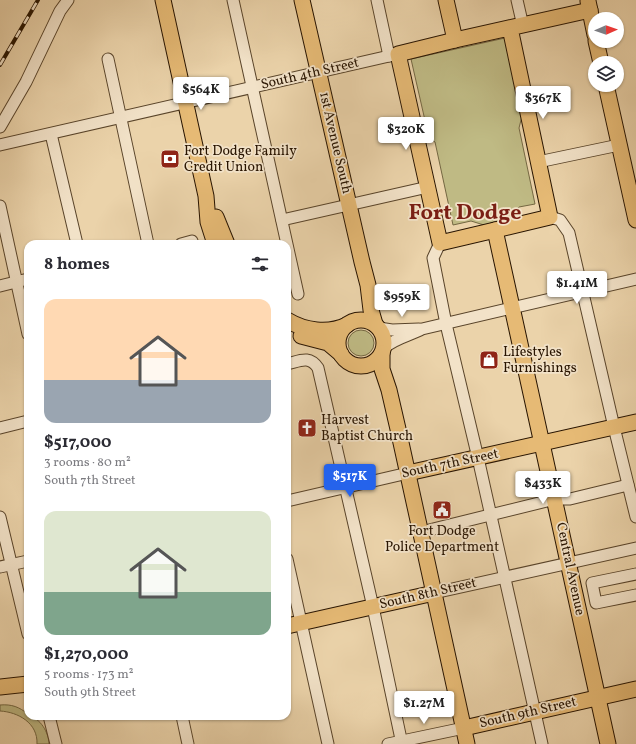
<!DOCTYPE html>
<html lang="en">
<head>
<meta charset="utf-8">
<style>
	body { margin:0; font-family:Vollkorn,serif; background:#f7f7f7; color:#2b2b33; height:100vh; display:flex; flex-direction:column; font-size:15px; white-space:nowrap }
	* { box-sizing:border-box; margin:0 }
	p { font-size:13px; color:#7c7c81 }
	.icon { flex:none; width:22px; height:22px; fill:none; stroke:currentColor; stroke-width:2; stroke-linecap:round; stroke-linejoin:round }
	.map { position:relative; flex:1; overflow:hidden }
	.side { position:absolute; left:24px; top:240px; width:267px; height:480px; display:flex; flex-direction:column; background:#fff; border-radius:12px; box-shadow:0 1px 3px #0004 }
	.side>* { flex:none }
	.needle { width:26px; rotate:88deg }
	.fabs { position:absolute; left:588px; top:12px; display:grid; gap:8px }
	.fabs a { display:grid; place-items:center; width:36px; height:36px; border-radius:50%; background:#fff; box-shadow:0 1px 3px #0004; font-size:20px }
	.price { position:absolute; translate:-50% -34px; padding:0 9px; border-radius:4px; background:#fff; color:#222; font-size:13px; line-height:26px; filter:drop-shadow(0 1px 2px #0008) }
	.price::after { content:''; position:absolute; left:50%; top:24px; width:12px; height:9px; margin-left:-6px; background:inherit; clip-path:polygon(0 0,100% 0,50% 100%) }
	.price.selected { background:#2563eb; color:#fff }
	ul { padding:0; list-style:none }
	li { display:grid; align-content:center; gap:8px; height:212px; padding:0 20px }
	li span { display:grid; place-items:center; height:124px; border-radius:12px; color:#555 }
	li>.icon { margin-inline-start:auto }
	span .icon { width:72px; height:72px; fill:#fffc; stroke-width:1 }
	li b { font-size:17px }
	h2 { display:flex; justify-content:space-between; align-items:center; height:48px; padding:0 20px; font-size:17px }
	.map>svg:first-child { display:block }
</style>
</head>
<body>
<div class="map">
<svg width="636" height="744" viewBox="0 0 636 744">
	<rect width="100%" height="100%" fill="#ebd3aa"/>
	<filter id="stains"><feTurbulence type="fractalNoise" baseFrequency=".005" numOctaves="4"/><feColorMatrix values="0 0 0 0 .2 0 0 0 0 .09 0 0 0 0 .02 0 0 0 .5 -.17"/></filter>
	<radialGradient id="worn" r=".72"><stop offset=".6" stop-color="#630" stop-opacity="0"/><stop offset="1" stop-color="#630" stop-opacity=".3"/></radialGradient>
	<g fill="#bfba84" stroke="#746742">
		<path d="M505,38L522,116L519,128L535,204L519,207L508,219L484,225L471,221L453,225L435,142L429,138L411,59Z"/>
		<circle cx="361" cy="343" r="13"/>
		<path d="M0,705C12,704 19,707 28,714V716C40,717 49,733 49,744H37C38,723 18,712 0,711Z"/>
	</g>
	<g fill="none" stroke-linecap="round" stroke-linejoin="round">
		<defs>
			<g id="minor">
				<path d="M233,0L298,294"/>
				<path d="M377,0L389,56"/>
				<path d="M517,0L523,26"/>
				<path d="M108,59L148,244"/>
				<path d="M0,127L26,82L60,11L68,0"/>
				<path d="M51,134L77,244"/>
				<path d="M0,145L398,54"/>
				<path d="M538,162L619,145"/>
				<path d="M0,206L28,334"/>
				<path d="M550,217L560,220L569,233L614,427L636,517"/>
				<path d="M282,220L428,187"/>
				<path d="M440,243L433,258L446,324L478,458L542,744"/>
				<path d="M181,244L192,241"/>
				<path d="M0,286L28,279"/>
				<path d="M379,328L392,330L419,329"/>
				<path d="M384,348C395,338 409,336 422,329L636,279"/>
				<path d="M287,364C300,361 309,355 318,368L373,607L402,744"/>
				<path d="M0,428L28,421"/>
				<path d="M287,501L408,473"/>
				<path d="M0,517L28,634"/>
				<path d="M421,532L555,499H570L628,485"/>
				<path d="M287,559L328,744"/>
				<path d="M0,567L28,561"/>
				<path d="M636,574L592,583L596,603L636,595"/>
				<path d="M434,593L636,548"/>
				<path d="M49,716L56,744"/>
				<path d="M182,716L188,744"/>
				<path d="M388,744L464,728"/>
			</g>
			<g id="major">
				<path d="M163,0L206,196L208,222L215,244"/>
				<path d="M302,0L362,262L368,285L371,310L375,324"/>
				<path d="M446,0L455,40"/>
				<path d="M588,1L595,35"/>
				<path d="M510,28L550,217L440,243L398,54L455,40L590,10"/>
				<path d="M596,41L601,63"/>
				<path d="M606,85L636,220"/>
				<path d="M216,217L227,244"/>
				<path d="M495,230L608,744"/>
				<path d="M287,320C305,331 328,334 347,325"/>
				<circle cx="361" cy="343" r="23"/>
				<path d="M301,336L328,343L341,354"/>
				<path d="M382,353V369L389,390L398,429L467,744"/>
				<path d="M408,473L636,422"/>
				<path d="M287,626L434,593"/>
				<path d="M0,687L28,684"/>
				<path d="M464,728L636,689"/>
			</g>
		</defs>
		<use href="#minor" stroke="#59442a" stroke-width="13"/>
		<use href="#major" stroke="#281400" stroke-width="17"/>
		<use href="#minor" stroke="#f2e2c8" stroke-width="11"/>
		<use href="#major" stroke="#e6ba75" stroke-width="15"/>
		<defs>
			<path id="rail" d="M0,65L38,0"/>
		</defs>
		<use href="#rail" stroke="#281400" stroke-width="4"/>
		<use href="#rail" stroke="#f2e2c8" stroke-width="2.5" stroke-dasharray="8" stroke-linecap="butt"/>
	</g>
	<defs>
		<symbol id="bank-square" viewBox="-11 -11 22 22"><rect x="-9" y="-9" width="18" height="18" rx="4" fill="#8f2418" stroke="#f2e2c8"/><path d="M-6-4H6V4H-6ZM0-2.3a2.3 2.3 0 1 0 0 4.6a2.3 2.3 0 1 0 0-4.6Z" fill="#fff"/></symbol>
		<symbol id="shop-square" viewBox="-11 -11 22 22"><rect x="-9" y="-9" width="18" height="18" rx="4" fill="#8f2418" stroke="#f2e2c8"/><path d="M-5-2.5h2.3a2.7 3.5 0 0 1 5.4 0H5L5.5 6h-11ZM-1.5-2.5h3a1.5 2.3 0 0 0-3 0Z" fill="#fff"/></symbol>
		<symbol id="church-square" viewBox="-11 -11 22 22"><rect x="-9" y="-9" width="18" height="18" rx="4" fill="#8f2418" stroke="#f2e2c8"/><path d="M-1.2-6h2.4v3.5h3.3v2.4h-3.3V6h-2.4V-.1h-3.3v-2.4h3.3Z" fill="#fff"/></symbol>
		<symbol id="civic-square" viewBox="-11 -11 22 22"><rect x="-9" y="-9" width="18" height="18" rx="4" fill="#8f2418" stroke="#f2e2c8"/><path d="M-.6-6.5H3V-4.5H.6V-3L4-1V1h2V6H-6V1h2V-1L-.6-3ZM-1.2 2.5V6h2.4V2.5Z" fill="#fff"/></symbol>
	</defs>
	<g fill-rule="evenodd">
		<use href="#bank-square" x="159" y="148" width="22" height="22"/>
		<use href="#shop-square" x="478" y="349" width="22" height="22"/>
		<use href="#church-square" x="296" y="417" width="22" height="22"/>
		<use href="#civic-square" x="431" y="499" width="22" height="22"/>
	</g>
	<g text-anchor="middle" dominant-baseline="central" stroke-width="3.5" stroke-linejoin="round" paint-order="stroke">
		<g font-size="14" fill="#281400" stroke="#f2e2c8">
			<text transform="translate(310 74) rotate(-13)">South 4th Street</text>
			<text transform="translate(335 143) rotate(77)">1st Avenue South</text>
			<text transform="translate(450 464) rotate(-12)">South 7th Street</text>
			<text transform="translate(570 569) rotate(78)">Central Avenue</text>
			<text transform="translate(428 594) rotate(-13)">South 8th Street</text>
			<text transform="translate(528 713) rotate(-13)">South 9th Street</text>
		</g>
		<g font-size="14" fill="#281400" stroke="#f2e2c8" text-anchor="start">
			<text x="184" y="151">Fort Dodge Family<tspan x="184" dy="16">Credit Union</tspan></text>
			<text x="503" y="352">Lifestyles<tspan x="503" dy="16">Furnishings</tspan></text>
			<text x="321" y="420">Harvest<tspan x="321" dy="16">Baptist Church</tspan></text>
			<text x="442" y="531" text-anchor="middle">Fort Dodge<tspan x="442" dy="16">Police Department</tspan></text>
		</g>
		<g font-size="22" font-weight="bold" fill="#7a1f14" stroke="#f2e2c8">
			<text x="465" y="213">Fort Dodge</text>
		</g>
	</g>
	<rect width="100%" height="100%" filter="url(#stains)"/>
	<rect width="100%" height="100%" fill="url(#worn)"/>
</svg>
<div class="fabs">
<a><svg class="needle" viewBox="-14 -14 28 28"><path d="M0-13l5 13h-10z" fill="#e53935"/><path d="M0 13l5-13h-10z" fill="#7c7c81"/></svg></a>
<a><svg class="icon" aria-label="layers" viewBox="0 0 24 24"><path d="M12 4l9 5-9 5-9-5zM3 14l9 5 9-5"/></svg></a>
</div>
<b class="price" style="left:201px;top:111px">$564K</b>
<b class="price" style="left:543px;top:120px">$367K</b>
<b class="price" style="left:406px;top:151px">$320K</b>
<b class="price" style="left:577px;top:305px">$1.41M</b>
<b class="price" style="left:402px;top:318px">$959K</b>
<b class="price selected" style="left:350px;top:498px">$517K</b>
<b class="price" style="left:543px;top:505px">$433K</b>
<b class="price" style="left:424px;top:725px">$1.27M</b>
<section class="side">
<h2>8 homes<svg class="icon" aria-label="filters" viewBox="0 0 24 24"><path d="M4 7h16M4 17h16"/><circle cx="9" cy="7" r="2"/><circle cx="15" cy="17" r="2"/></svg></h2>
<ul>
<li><span style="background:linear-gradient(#ffd9b3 65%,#9aa5b1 0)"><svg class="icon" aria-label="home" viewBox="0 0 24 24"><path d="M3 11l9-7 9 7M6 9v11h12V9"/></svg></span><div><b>$517,000</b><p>3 rooms · 80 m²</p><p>South 7th Street</p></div></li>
<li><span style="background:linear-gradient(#dfe7d0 65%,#7fa58c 0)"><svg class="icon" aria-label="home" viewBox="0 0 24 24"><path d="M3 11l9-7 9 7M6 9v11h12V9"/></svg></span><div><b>$1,270,000</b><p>5 rooms · 173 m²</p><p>South 9th Street</p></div></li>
</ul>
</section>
</div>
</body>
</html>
